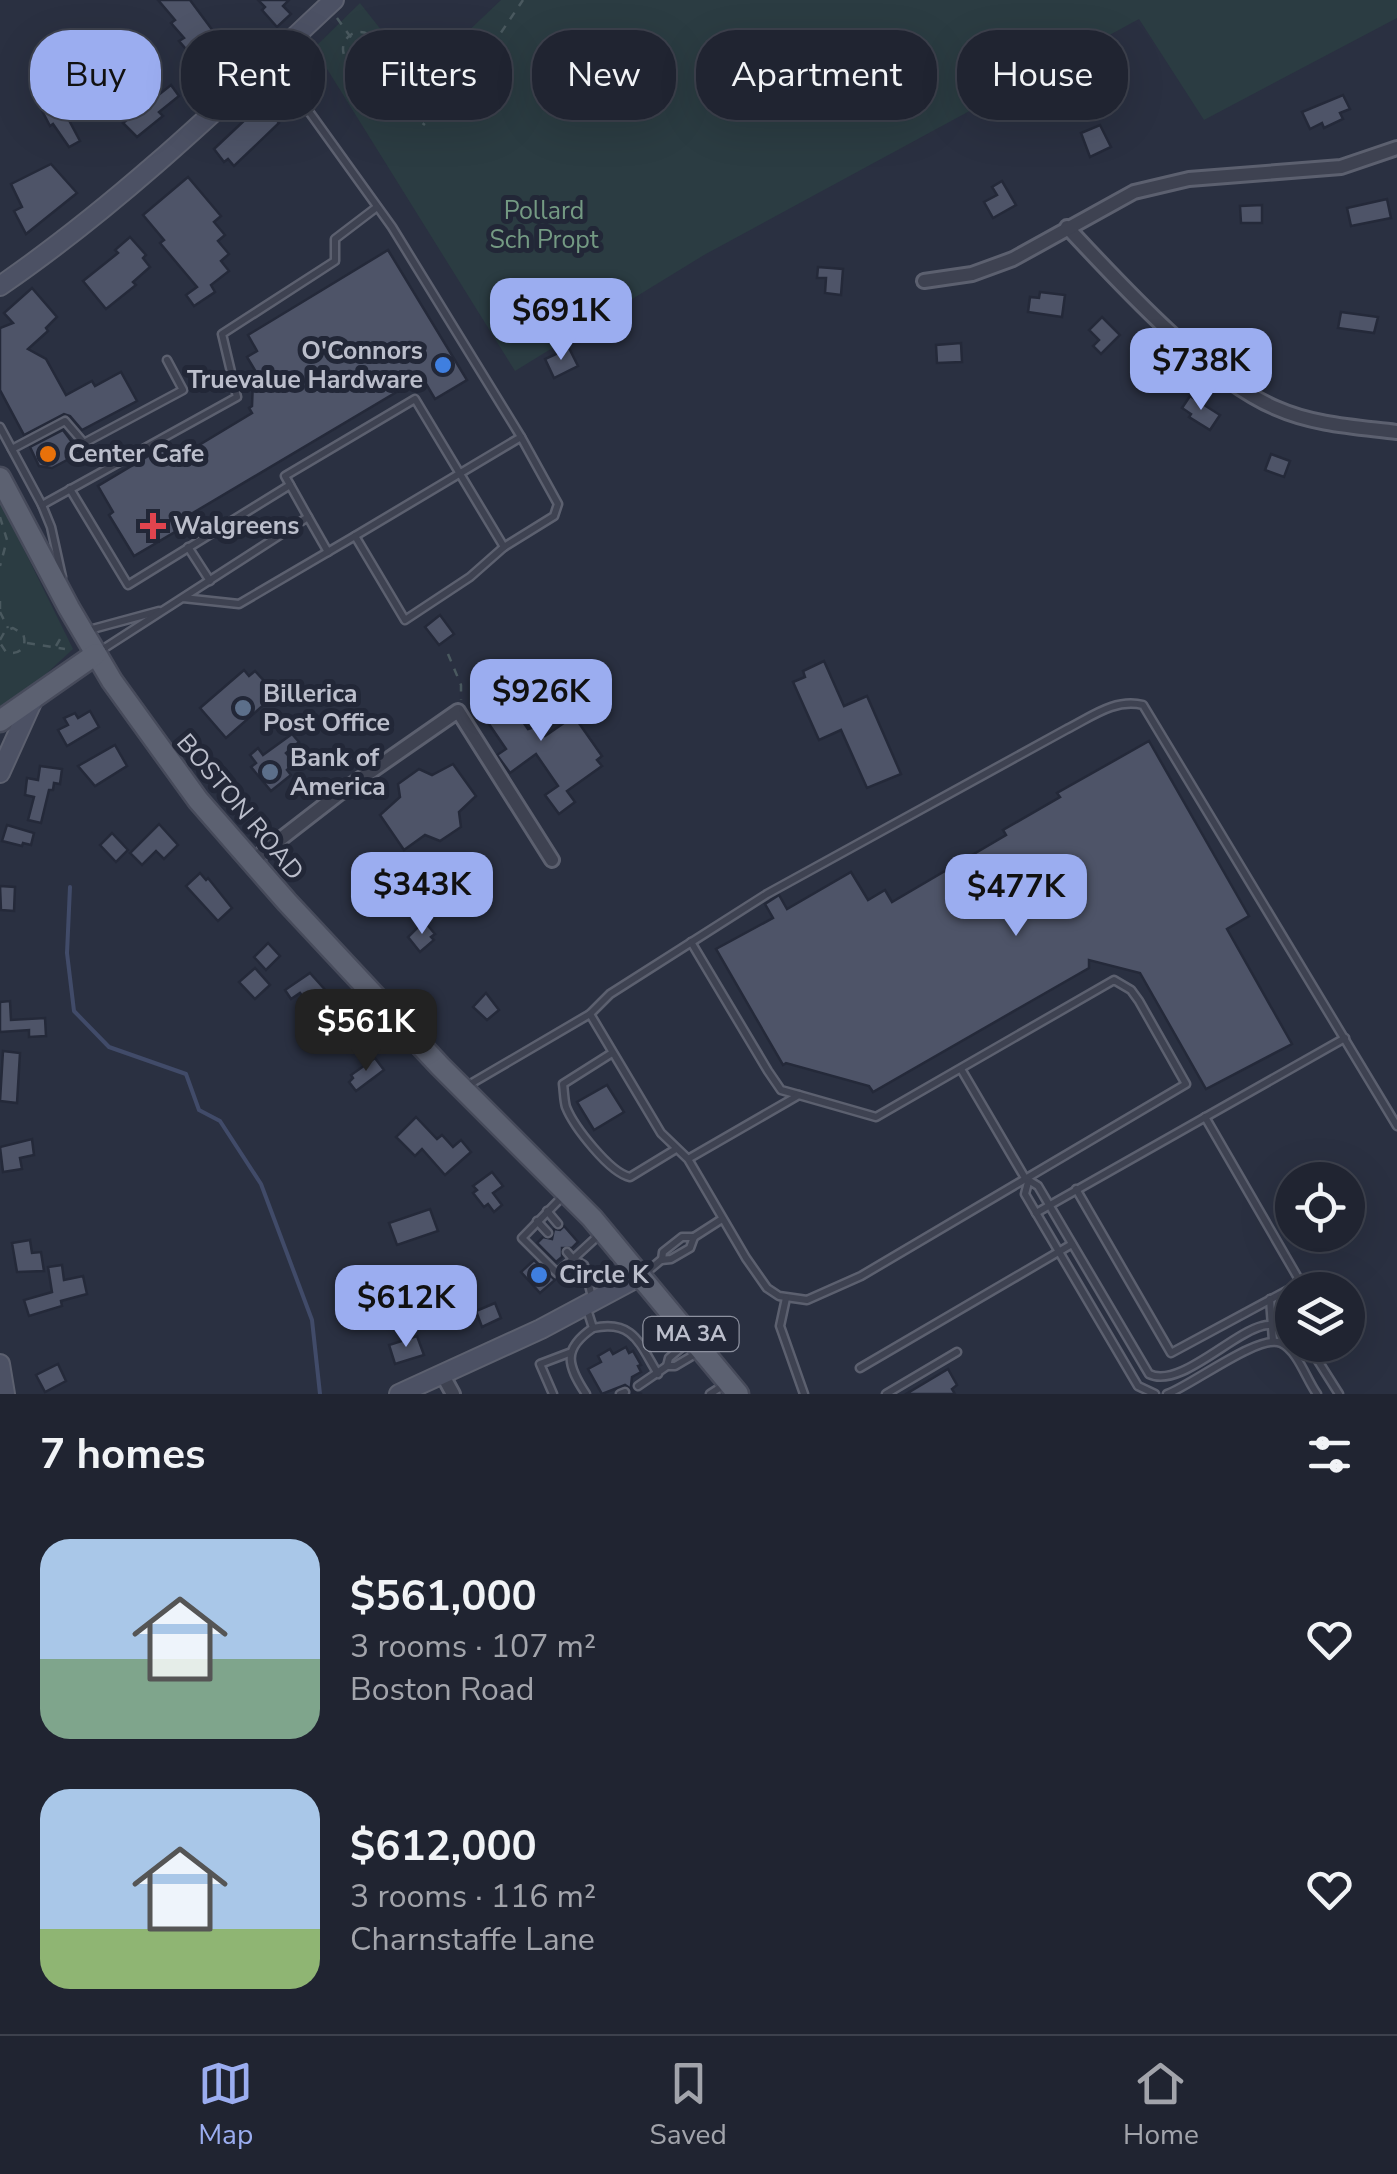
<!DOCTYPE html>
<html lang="en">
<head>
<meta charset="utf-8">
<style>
	body { margin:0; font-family:"Nunito Sans",sans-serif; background:#2d303d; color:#f1f3f6; height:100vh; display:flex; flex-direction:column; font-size:38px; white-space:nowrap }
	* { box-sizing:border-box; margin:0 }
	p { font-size:32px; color:#a2a4ab }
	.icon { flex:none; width:55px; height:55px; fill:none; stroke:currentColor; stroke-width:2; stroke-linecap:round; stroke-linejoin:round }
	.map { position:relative; height:1394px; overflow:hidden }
	.sheet { display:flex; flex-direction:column; background:#202431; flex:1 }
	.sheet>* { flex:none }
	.top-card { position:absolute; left:30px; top:30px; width:1338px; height:90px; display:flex; gap:20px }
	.buttons { position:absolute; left:1275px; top:1162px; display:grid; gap:20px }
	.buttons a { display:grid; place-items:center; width:90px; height:90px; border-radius:50%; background:#202431; box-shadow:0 10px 40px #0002,0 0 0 2px #3d414d; font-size:50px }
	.price { position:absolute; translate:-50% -85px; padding:0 22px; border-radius:20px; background:#9badf0; color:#111; font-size:32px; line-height:65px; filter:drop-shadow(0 2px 5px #0008) }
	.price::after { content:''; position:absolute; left:50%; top:60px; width:30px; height:22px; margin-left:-15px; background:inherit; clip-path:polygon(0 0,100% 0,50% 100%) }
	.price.current { background:#222; color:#fff }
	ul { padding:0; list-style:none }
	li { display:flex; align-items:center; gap:30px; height:250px; padding:0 40px }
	li span { display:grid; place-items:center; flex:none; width:280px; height:200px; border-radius:30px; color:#555 }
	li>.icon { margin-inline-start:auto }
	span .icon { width:120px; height:120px; fill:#fffc; stroke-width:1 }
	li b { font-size:42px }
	h2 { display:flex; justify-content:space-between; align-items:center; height:120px; padding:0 40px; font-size:42px }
	.tag { padding:0 35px; border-radius:40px; background:#202431; box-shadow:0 10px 40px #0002,0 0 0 2px #3d414d; font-size:35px; line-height:90px }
	.tag.current { background:#9badf0; color:#111 }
	.dock { display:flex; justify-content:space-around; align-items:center; height:140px; border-top:2px solid #3d414d; background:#202431; font-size:28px; color:#a2a4ab }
	.dock a { display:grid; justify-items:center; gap:5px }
	.dock .current { color:#9badf0 }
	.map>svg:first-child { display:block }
</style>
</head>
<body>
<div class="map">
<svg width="1397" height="1394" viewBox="0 0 1397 1394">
	<rect width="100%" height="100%" fill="#2a3041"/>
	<g fill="#2b3c42">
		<path d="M501,0H1397V18L1204,120L1139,19L704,255L515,371L314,48L360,3L419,78Z"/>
		<path d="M0,501L73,649L7,710L0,735Z"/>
	</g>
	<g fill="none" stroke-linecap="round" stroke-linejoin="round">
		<path stroke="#414b69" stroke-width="4" d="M70,887L67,953L74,1011L109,1047L186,1074L199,1110L220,1121L261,1184L312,1320L320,1394"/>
	</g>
	<g fill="#4e5468" stroke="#242939" stroke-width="2.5">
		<path d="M158,0H190L228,51L204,70L179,41L184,38L171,23L175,20Z"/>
		<path d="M258,0H289L283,6L291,14L277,27L262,10L265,7Z"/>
		<path d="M171,85L179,96L159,112L163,116L137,137L123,123Z"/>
		<path d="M54,92L80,141L69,147L53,124L50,126L37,101Z"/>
		<path d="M1343,95L1350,109L1340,113L1343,119L1324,128L1322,123L1310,129L1302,112Z"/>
		<path d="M260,100L279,123L234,166L228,159L224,162L214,149L248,117L245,112Z"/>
		<path d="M1100,125L1111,147L1090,157L1081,133Z"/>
		<path d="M51,164L77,193L26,234L14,211L22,207L11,184Z"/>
		<path d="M188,177L221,216L214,222L225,235L218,241L229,254L221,261L229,271L211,285L215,292L194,306L186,295L197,287L160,243L164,240L143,215Z"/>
		<path d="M1002,181L1016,205L993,218L984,202L997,195L992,187Z"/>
		<path d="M1387,199L1391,218L1351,226L1347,208Z"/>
		<path d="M1262,205V223H1241L1240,206Z"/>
		<path d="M130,237L146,255L143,258L150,267L133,282L136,285L106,309L83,281L118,253L115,250Z"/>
		<path d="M388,250L467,380L435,399L422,377L181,520L185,526L134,556L109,515L113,512L98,486L170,443L179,457L252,413L249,408L252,406L253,380L259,377L247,357L257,351L248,335Z"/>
		<path d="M818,267L843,269L841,295L825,293L826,278H817Z"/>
		<path d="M32,288L57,317L46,328L48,331L28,349L46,359L66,395L92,381L95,386L121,372L137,401L82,430L70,416L64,414L24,435L0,390V328L13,323L4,313Z"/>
		<path d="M1040,292L1065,295L1062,317L1028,312L1030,297L1039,298Z"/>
		<path d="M1341,312L1378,317L1374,333L1338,328Z"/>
		<path d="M1102,317L1120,335L1101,354L1093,346L1099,340L1089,330Z"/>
		<path d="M961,343L962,362L937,363L936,345Z"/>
		<path d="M569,348L578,366L554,378L545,359Z"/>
		<path d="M1190,396L1220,415L1210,430L1189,417L1191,414L1182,408Z"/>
		<path d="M63,430L80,453L52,468L39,466L30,447Z"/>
		<path d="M1271,454L1290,461L1284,477L1265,470Z"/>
		<path d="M440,615L454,634L439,645L425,627Z"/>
		<path d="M824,661L844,706L867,696L901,774L867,788L841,730L819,740L793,682L805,677L803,671Z"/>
		<path d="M244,670L249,676L255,671L276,694L226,738L200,708Z"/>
		<path d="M520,677L533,692L512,706L528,729L538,726L545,736L574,716L602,756L597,760L602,766L567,791L575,802L559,814L545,795L558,786L536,754L510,773L497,755L506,749L476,705Z"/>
		<path d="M90,711L99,727L67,746L58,730L68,725L64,718L75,713L78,718Z"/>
		<path d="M292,734L299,742L286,753L295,763L287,770L291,775L271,791L251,767L256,763L250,755L258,748L263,755Z"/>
		<path d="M1149,741L1249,916L1227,929L1292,1044L1206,1089L1140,973L1089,960V968L873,1092L869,1086L786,1063L783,1065L716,949L773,918L765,904L779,895L787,909L851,872L868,900L885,890L892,902L1006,835L1003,830L1060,797L1057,793Z"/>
		<path d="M115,745L127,766L95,786L78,766Z"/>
		<path d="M453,764L476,796L459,812L461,827L440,841L425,835L404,850L380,815L400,797L398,784L419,769L432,775Z"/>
		<path d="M40,766L62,769L60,784L54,783L53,790H49L41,823L28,820L34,797L25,795L27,778L38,780Z"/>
		<path d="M159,824L178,845L164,859L156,851L142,865L130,853Z"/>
		<path d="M7,825L34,833L31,845L23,843L22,846L2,841Z"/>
		<path d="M112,833L128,850L116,862L100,845Z"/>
		<path d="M200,873L206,880L208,878L232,908L218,921L186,886Z"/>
		<path d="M0,886L15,887L14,911L1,910Z"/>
		<path d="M424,921L435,934L431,937L434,940L420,952L408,937Z"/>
		<path d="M268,943L280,956L266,970L254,957Z"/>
		<path d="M255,968L270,985L255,999L239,982Z"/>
		<path d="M310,973L328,993L311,1007L300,993L291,999L285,990Z"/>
		<path d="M486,993L499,1010L487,1020L473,1007Z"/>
		<path d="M10,1001L11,1020L45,1018L46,1036L29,1037V1030L0,1032V1002Z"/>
		<path d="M3,1051L20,1053L17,1103L0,1101Z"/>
		<path d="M375,1058L384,1070L356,1091L349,1082L353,1078L351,1075Z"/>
		<path d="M607,1085L624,1112L594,1130L577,1102Z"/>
		<path d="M416,1117L437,1139L442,1135L453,1147L461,1140L471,1152L445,1175L422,1149L415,1156L396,1137Z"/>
		<path d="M32,1139L34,1155L20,1158L22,1169L3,1172L0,1147Z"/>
		<path d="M492,1172L503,1186L493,1193L502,1205L494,1212L488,1204L484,1207L473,1193L477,1190L473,1186Z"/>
		<path d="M430,1209L438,1231L397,1245L389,1223Z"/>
		<path d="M564,1226L578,1242L572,1248H562V1257L556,1262L537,1243L543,1237L552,1239L554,1229L560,1230Z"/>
		<path d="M30,1240L32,1253L41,1252L44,1271L17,1272L12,1243Z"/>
		<path d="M534,1260L555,1280L540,1293L521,1272Z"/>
		<path d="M62,1265L64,1280L83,1276L87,1294L61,1301L62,1306L29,1316L24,1300L52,1292L48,1267Z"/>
		<path d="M495,1303L501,1318L482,1327L476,1311Z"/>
		<path d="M417,1336L424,1355L395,1364L389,1345Z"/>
		<path d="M626,1347L629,1353L633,1351L641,1365L638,1366L641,1372L632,1377L631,1386L634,1392L642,1394H632L631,1389L625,1385L602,1394L588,1369L601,1362L598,1356L610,1349L613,1354Z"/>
		<path d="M58,1364L66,1381L45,1392L36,1375Z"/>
		<path d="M948,1369L957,1385L952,1389L955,1394H906Z"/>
	</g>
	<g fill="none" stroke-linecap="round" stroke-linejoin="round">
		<defs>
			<g id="lane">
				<path d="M272,60L392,227L521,437L355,536"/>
				<path d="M0,427L42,505L51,527L62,577"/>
				<path d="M12,449L65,421L84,443L183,390L167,360"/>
				<path d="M70,489L128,585L290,485"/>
				<path d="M42,505L237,397L222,334L335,261V239L377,207"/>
				<path d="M308,517L328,552"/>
				<path d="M188,547L210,581"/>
				<path d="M504,547L554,516L558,504L521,437"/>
				<path d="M89,630L159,611"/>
				<path d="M100,651L308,517L285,476L415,399L504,547L470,577L405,620L355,536L239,604L183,598"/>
				<path d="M691,942L768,1071L781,1090L799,1095"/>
				<path d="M590,1014L661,1133L688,1159L746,1258L767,1288L779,1296L807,1300L861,1276L1186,1084L1139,1001L1131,990L1114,980L876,1117L799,1095L688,1159"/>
				<path d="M612,1053L563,1084C564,1091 564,1100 566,1107C574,1127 610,1173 630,1177L676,1149"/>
				<path d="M961,1069L1025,1178L1038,1186L1149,1374C1179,1389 1231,1334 1262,1326C1271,1323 1283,1327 1292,1330"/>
				<path d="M467,1086L590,1014L610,994L767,894L1067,729C1091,717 1115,698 1143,705L1397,1126"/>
				<path d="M1028,1182L1025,1194L1138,1386L1155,1394"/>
				<path d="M1076,1189L1171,1353L1301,1283L1205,1117"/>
				<path d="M562,1197L522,1238L557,1273L573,1259L584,1265L593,1301"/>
				<path d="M547,1211L558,1224"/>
				<path d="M1036,1213L1345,1038"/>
				<path d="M537,1221L548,1233"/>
				<path d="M567,1252L573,1259L599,1235"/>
				<path d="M662,1260L663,1252L682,1237H694"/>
				<path d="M643,1275L661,1260L671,1259L690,1248L694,1237L722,1219"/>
				<path d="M786,1298L780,1326L804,1394"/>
				<path d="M1270,1299L1273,1341"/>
				<path d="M586,1306L593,1328C562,1349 567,1365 586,1394"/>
				<path d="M593,1328C634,1319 640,1345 658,1374"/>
				<path d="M1308,1345L1339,1394"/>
				<path d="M667,1366L669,1358L688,1342"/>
				<path d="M860,1368L1072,1244"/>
				<path d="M638,1386L667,1366H675L697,1353"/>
				<path d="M553,1394L540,1364L569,1353"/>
				<path d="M620,1394L625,1392"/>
				<path d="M710,1394L724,1385"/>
				<path d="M886,1394L957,1352"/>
				<path d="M1167,1394C1191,1386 1259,1333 1281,1343C1298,1351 1306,1379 1317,1394"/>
			</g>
			<g id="street">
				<path d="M1067,227C1120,284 1206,378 1276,408C1314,425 1357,427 1397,432"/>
				<path d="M924,281L972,274L1013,259L1134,192L1189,179L1341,167L1397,148"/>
				<path d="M251,862L340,793L458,711L552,860"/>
				<path d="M442,1374L453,1394"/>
			</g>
			<g id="secondary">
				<path d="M0,286C121,203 227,100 334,0"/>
				<path d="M0,773L33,700"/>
				<path d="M0,1364L5,1394"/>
				<path d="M399,1394L541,1329L642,1275"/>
			</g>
			<g id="primary">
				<path d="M0,478L69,608L112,681L198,800L287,902L440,1066L592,1218L738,1394"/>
				<path d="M0,721L96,654"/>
			</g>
		</defs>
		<use href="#lane" stroke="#5c606f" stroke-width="11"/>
		<use href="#street" stroke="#5c606f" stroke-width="18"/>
		<use href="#secondary" stroke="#5c606f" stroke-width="22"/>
		<use href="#primary" stroke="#474b5b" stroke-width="25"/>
		<g stroke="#4a595f" stroke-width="2.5" stroke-dasharray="8 8" stroke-linecap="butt">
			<path d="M337,18L357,46"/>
			<circle cx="360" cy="49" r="17"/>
			<path d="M365,69L386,97L425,125"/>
			<path d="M509,75L494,43L523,0"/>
			<path d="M0,517L7,540L0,566"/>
			<path d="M0,601V612"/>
			<path d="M0,612L8,628"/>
			<path d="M0,640L5,631L13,628L23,634C28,647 19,656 6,652L0,643"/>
			<path d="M27,643L65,649"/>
			<path d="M56,646L63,634"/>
			<path d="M448,654L461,685V700"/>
		</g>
		<use href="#lane" stroke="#3e4251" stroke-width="6"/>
		<use href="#street" stroke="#3e4251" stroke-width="12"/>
		<use href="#secondary" stroke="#4c5164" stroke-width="18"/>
		<use href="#primary" stroke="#5c6171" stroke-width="20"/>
	</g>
	<g fill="#3f7fe0" stroke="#222737" stroke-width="4">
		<circle cx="443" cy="365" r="10"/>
		<circle cx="539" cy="1275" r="10"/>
	</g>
	<circle fill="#e8710a" stroke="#222737" stroke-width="4" cx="48" cy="454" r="10"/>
	<path fill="#e0444e" stroke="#222737" stroke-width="4" d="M148 511h10v10h10v10h-10v10h-10v-10h-10v-10h10z"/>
	<g fill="#5c6f8a" stroke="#222737" stroke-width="4">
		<circle cx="243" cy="708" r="10"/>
		<circle cx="270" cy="772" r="10"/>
	</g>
	<g text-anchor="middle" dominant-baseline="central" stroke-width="10" stroke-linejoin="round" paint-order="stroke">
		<rect fill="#222737" stroke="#8d919f" stroke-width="2.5" x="643.5" y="1317" width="95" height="34" rx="8"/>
		<g font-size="22" font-weight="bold" fill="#bbbecb">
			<text x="691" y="1334">MA 3A</text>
		</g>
		<g font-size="25" fill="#749a83" stroke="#222737">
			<text x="544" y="211">Pollard<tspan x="544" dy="29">Sch Propt</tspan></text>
		</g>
		<g font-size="25" font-weight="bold" fill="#bbbecb" stroke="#222737" text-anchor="start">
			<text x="423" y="351" text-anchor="end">O'Connors<tspan x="423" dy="29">Truevalue Hardware</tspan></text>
			<text x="68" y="454">Center Cafe</text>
			<text x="173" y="526">Walgreens</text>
			<text x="263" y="694">Billerica<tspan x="263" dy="29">Post Office</tspan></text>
			<text x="290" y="758">Bank of<tspan x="290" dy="29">America</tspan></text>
			<text x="559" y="1275">Circle K</text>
		</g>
		<g font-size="25" fill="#bbbecb" stroke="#222737">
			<text transform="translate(240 807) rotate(50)">BOSTON ROAD</text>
		</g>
	</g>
</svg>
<div class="buttons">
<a><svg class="icon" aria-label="locate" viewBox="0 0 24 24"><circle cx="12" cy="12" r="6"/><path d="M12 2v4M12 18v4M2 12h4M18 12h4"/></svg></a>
<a><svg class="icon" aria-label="layers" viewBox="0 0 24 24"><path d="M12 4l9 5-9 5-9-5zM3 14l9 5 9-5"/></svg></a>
</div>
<b class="price" style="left:561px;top:363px">$691K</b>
<b class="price" style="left:1201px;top:413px">$738K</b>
<b class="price" style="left:541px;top:744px">$926K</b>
<b class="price" style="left:422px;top:937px">$343K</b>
<b class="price" style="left:1016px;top:939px">$477K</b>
<b class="price current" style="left:366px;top:1074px">$561K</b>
<b class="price" style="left:406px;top:1350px">$612K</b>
<div class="top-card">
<a class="tag current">Buy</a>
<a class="tag">Rent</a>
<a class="tag">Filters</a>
<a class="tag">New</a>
<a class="tag">Apartment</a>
<a class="tag">House</a>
</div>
</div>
<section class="sheet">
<h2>7 homes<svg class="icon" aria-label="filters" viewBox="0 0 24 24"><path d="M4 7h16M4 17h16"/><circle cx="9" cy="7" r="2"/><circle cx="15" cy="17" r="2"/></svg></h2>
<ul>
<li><span style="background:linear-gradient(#a9c7e8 60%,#7fa58c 0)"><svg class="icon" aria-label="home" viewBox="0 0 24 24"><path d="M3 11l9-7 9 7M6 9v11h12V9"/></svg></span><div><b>$561,000</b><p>3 rooms · 107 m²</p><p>Boston Road</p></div><svg class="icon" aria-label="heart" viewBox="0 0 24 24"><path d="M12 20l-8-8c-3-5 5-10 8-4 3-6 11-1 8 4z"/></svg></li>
<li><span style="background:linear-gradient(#a9c7e8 70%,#8fb573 0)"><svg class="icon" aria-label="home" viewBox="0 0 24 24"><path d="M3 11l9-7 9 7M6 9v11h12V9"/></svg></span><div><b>$612,000</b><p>3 rooms · 116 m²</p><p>Charnstaffe Lane</p></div><svg class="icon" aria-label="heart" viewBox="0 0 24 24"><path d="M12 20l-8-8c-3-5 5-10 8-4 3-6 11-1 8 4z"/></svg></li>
</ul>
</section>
<nav class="dock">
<a class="current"><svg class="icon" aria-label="map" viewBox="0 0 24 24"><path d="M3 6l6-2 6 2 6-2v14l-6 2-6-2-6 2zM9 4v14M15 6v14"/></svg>Map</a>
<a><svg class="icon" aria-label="saved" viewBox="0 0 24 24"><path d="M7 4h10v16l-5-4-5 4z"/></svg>Saved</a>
<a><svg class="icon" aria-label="home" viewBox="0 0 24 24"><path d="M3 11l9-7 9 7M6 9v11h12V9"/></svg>Home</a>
</nav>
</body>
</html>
